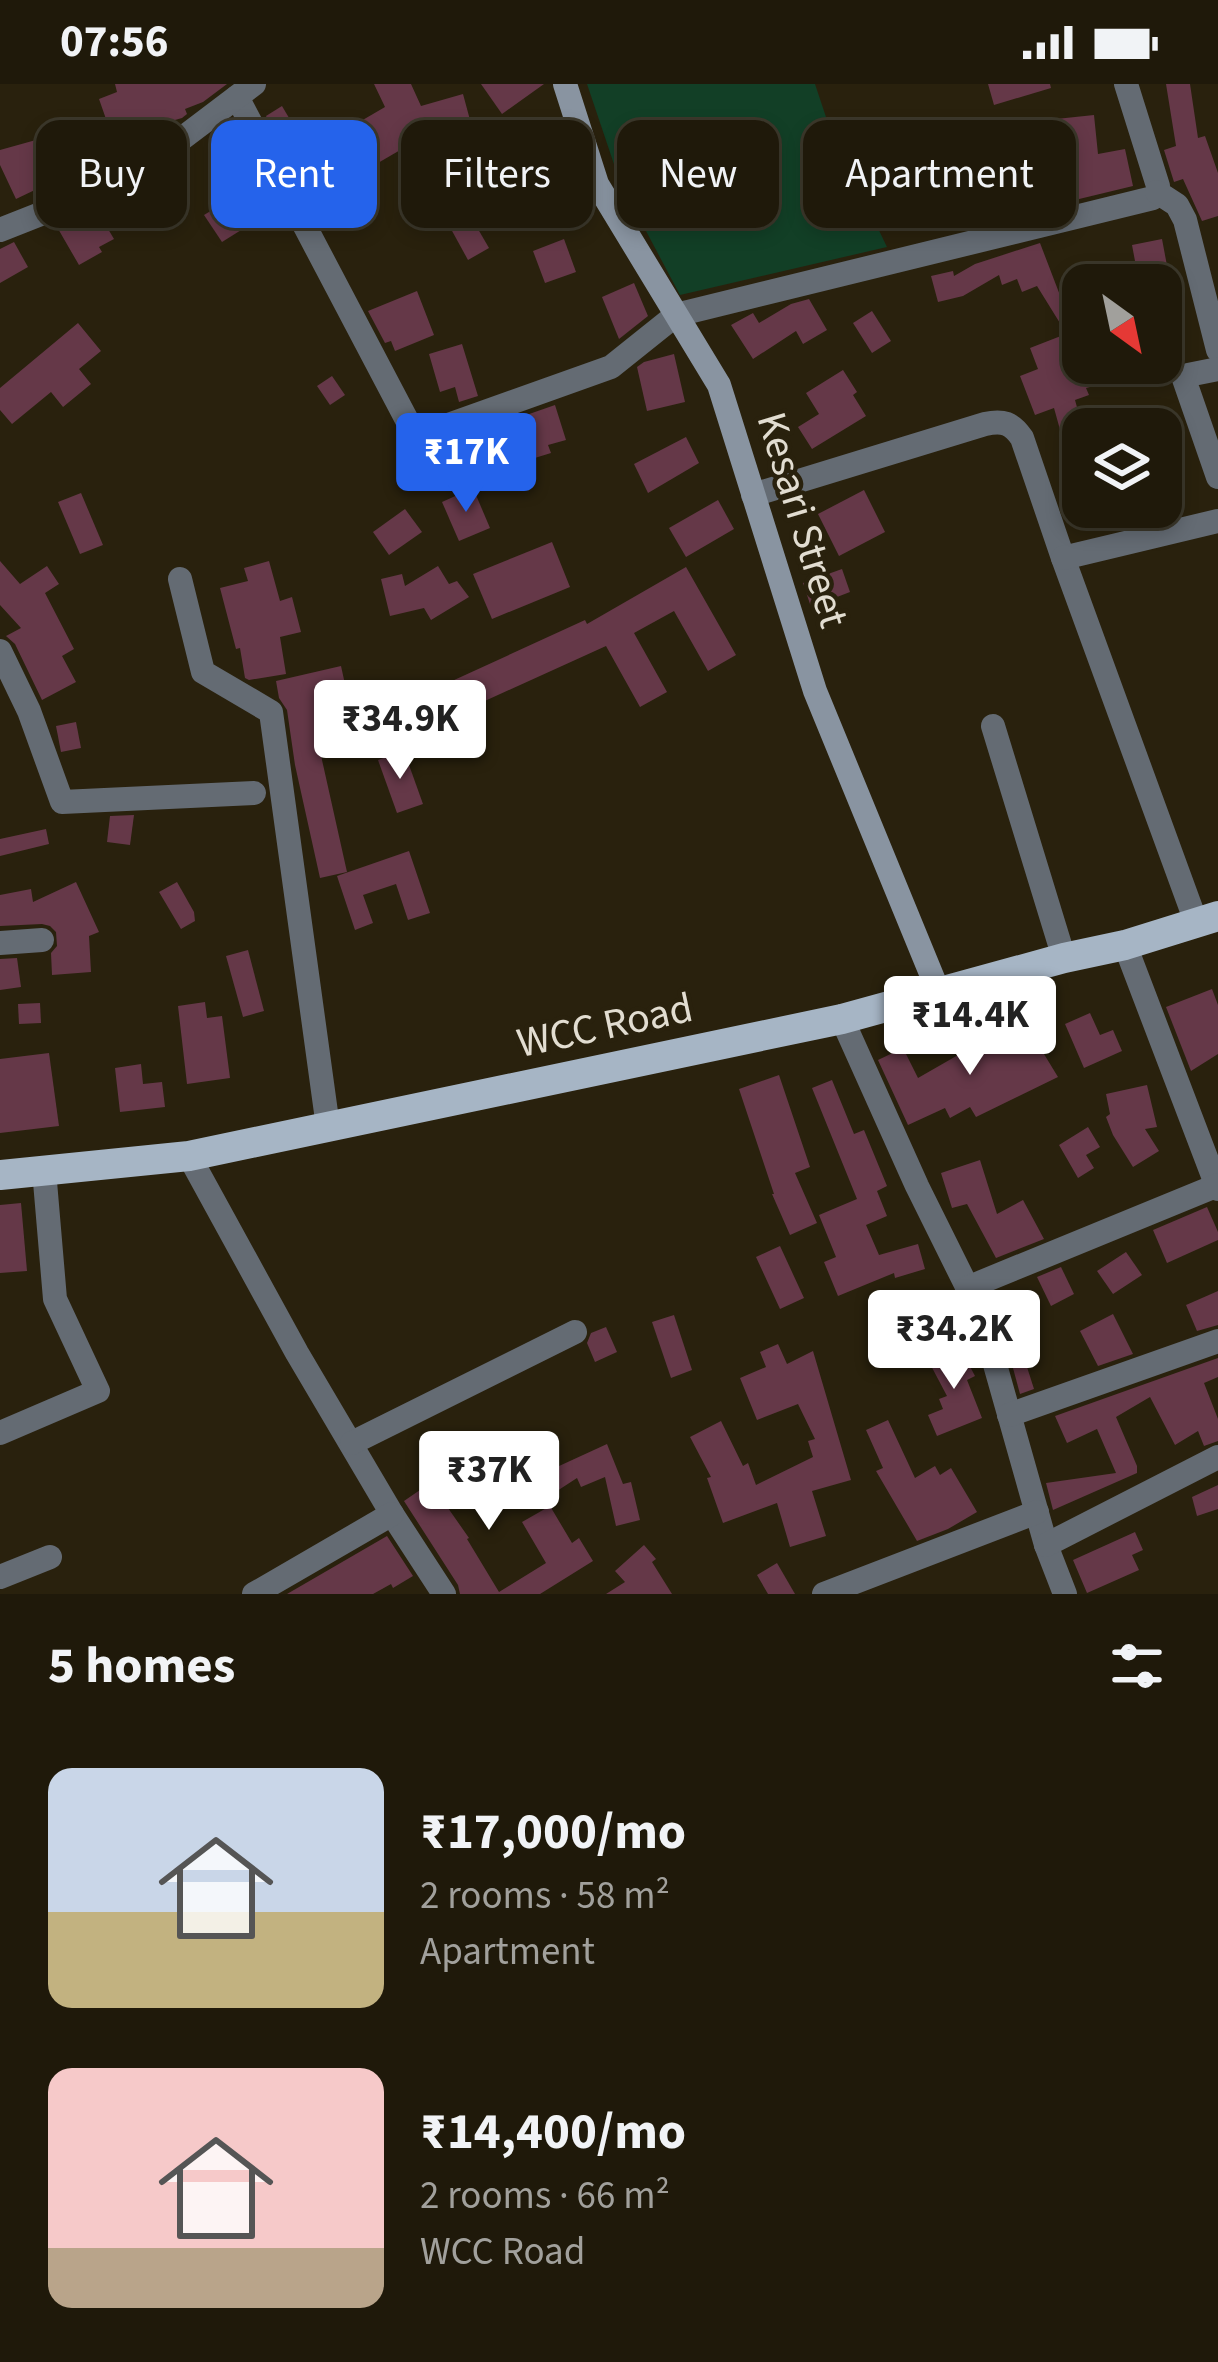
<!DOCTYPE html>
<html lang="en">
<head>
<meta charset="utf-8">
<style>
	body { margin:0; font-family:"Source Sans 3",sans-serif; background:#2c2618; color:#f1f3f6; height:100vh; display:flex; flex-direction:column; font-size:45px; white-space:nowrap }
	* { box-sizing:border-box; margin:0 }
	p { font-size:39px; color:#a1a09c }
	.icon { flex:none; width:66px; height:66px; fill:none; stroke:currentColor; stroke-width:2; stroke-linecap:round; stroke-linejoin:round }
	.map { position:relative; height:1510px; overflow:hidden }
	.details { display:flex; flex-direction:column; background:#1f190a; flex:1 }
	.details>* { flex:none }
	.guide { position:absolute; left:36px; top:36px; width:1146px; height:108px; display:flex; gap:24px }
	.needle { width:78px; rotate:147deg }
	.controls { position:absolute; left:1062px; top:180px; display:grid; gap:24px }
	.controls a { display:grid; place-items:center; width:120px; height:120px; border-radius:24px; background:#1f190a; box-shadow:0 6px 18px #0003,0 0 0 3px #3c382b; font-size:60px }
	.price { position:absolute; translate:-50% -102px; padding:0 27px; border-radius:12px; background:#fff; color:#222; font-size:39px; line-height:78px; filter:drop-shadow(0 3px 6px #0008) }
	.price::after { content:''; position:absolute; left:50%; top:72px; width:36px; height:27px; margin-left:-18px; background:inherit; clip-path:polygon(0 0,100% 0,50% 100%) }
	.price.current { background:#2563eb; color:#fff }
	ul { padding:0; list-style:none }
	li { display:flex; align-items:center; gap:36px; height:300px; padding:0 48px }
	li span { display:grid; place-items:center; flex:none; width:336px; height:240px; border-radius:24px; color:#555 }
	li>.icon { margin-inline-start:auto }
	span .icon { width:144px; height:144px; fill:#fffc; stroke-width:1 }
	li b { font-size:51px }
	h2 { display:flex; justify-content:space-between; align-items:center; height:144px; padding:0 48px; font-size:51px }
	.pill { padding:0 42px; border-radius:24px; background:#1f190a; box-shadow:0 6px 18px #0003,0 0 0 3px #3c382b; font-size:42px; line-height:108px }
	.pill.current { background:#2563eb; color:#fff }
	.status { display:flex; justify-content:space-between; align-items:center; height:84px; padding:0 60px; background:#1f190a; direction:ltr }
	.status svg { height:33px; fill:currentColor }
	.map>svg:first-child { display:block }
</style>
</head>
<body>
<div class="status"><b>07:56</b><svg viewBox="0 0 49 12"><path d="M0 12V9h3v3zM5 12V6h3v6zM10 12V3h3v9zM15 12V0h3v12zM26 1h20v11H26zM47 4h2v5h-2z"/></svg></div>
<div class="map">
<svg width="1218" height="1510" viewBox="0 0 1218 1510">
	<rect width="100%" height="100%" fill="#29210d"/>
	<path fill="#123f26" d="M587,0H815L830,45L887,163L680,211L620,98Z"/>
	<g fill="#653848">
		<path d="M115,0H227L203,18L185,25L187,30L182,34L147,44L152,54L138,62L132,48L113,55L99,15L117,8Z"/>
		<path d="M374,0H411L421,22L463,10L473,47L436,57L449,76L420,94L402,65L347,97L325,58L385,23Z"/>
		<path d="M481,0H544L502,30Z"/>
		<path d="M988,0H1050L1051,4L994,21Z"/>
		<path d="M1166,0H1190L1198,54L1205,52L1218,89V132L1202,137L1183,95L1174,98L1164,66L1176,62Z"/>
		<path d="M282,22L312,73L293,84L266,32Z"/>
		<path d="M1094,31L1098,70L1125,65L1133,102L1005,133L985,48L1001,44L1000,41Z"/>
		<path d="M61,49L71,87L36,96L39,104L16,115L0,81V66Z"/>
		<path d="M240,109L257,136L222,158L204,131Z"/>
		<path d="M95,123L114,155L99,163L102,168L79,181L57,143Z"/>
		<path d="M471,133L489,164L468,176L451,145Z"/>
		<path d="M564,155L576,188L545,199L533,167Z"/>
		<path d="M1162,155L1168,187L1138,193L1132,161Z"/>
		<path d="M14,158L28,183L0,199V165Z"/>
		<path d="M1040,159L1071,240L1063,244L1037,202L1022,208L1017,195L1002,201L999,191L963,212L938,218L931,192L953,187L954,192L975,180Z"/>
		<path d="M634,199L648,232L619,255L602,213Z"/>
		<path d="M417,207L434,251L395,267L391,257L385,259L368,227Z"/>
		<path d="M809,215L827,246L803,260L796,247L753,275L731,241L753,229L759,239L791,220Z"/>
		<path d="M872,227L891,257L872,269L853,239Z"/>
		<path d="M78,239L101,267L79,285L91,300L63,323L51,308L12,340L0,326V304Z"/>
		<path d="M1066,250L1074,271L1083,269V279H1109L1114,297L1086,304L1089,311L1075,316L1083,345V374L1069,378L1054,324L1035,331L1020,292L1038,285L1030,264Z"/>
		<path d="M462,260L478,312L459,318L455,303L440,308L429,270Z"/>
		<path d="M674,270L685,318L647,327L637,283L644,278Z"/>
		<path d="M843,286L857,308L853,311L866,332L812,365L798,343L819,330L806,309Z"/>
		<path d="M332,292L345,311L330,321L317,302Z"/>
		<path d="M555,321L566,356L548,361L551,369L525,377L512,336Z"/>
		<path d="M686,353L699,379L648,409L634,380Z"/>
		<path d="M473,404L490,444L459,457L442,418Z"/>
		<path d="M864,406L885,448L839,472L818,430Z"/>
		<path d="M81,409L103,461L80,470L58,418Z"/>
		<path d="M718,416L734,445L686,473L669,444Z"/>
		<path d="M405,425L422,448L389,471L373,448Z"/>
		<path d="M552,458L570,503L492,535L473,490Z"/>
		<path d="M0,477L20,500L47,482L59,500L45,509L74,565L62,572L76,598L42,616L15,560L6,552L21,544L0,521Z"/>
		<path d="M269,477L280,517L292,513L301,548L280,553L286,590L249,596L245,594L240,564L236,565L220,504L248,497L244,484Z"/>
		<path d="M438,482L449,500L457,497L469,513L431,536L424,524L390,532L381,495L402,490L405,502Z"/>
		<path d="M686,483L736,571L708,587L674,527L634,549L667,608L640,623L606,562L465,626L452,597L585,536L587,540Z"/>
		<path d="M842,485L850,508L811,523L803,499Z"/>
		<path d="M341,582L358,659L320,667L347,788L320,794L295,681L287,626L279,614L276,597Z"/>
		<path d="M76,638L81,664L61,668L56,642Z"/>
		<path d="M404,667L423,720L397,729L378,676Z"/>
		<path d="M134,731L130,761L107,758L110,732Z"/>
		<path d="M46,745L49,760L0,772V755Z"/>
		<path d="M409,767L430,829L408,836L396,800L363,811L373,839L355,846L337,792Z"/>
		<path d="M76,798L99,848L89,852L91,888L52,891L51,869L57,862L56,848L50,842L42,840L0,842V811L31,805L33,818Z"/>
		<path d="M177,798L194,828L195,837L181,845L159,808Z"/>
		<path d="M248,866L264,927L243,933L226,872Z"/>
		<path d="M17,874L21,903L0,906V875Z"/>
		<path d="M1212,905L1218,921V970L1191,987L1166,923Z"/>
		<path d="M205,918L207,934L222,932L230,994L187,1000L178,922Z"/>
		<path d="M40,919L41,939L19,940L18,920Z"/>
		<path d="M1090,929L1100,951L1113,946L1122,967L1084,984L1065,940Z"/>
		<path d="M1025,939L1058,993L976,1033L970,1023L950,1034L945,1024L908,1041L878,976L903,964L918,994L965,967L969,973Z"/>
		<path d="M49,969L59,1042L0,1049V975Z"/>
		<path d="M141,980L143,1000L162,998L165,1023L120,1028L115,984Z"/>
		<path d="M779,991L810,1083L795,1089L817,1139L790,1151L772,1110H774L739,1005Z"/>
		<path d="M832,996L854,1050L864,1046L887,1102L877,1107L887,1132L866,1141L879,1171L918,1160L925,1185L895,1194L894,1189L838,1212L824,1178L836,1173L819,1131L857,1115L812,1004Z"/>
		<path d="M1147,1001L1157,1043L1145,1045L1159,1067L1133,1083L1113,1051L1106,1033L1110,1030L1106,1010Z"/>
		<path d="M1088,1043L1100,1063L1086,1071L1094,1084L1078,1094L1059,1061Z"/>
		<path d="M980,1076L997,1130L1023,1116L1044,1155L996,1174L967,1120L952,1124L941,1089Z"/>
		<path d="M21,1119L27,1187L0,1189V1121Z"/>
		<path d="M1207,1123L1218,1148V1156L1167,1179L1153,1146Z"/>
		<path d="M780,1162L804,1214L780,1225L756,1173Z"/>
		<path d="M1126,1168L1142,1191L1113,1210L1097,1187Z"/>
		<path d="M1061,1183L1074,1210L1051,1222L1037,1193Z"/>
		<path d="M1218,1207V1241L1197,1247L1186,1221Z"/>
		<path d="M1113,1230L1133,1270L1098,1282L1080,1247Z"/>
		<path d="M674,1231L692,1286L671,1294L652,1238Z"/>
		<path d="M606,1243L617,1268L595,1278L587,1259L591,1249Z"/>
		<path d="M1019,1258L1034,1305L1020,1310L1007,1262Z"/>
		<path d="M778,1260L787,1280L813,1267L851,1396L812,1407L826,1452L790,1463L777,1419L723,1439L707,1394L711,1393L690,1353L721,1337L743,1382L748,1379L756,1401L813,1373L808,1357L815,1355L798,1320L757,1336L740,1294L766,1283L760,1268Z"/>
		<path d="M958,1260L975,1292L967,1296L982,1334L937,1352L928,1331L943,1325L939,1315L947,1312L928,1276Z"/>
		<path d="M1218,1274V1293L1204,1299L1218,1335V1357L1204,1362L1198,1347L1175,1361L1150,1313L1116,1333L1137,1382V1389L1053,1426L1046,1399L1116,1389L1097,1345L1067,1359L1055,1332Z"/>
		<path d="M888,1336L915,1394L935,1382L940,1391L951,1384L977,1428L948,1445L917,1457L876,1387L883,1384L866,1346Z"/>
		<path d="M607,1360L623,1400L631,1398L640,1436L616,1442L605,1393L581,1403L577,1394L537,1420L524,1398L544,1385L546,1388Z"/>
		<path d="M476,1363L496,1396L448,1424L469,1454L467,1455L499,1508L546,1479L522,1438L550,1422L572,1459L579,1454L593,1477L540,1510H460L458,1501L404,1417L449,1386L446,1381Z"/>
		<path d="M1218,1401V1425L1197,1432L1192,1413Z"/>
		<path d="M1135,1448L1143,1466L1132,1471L1139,1486L1087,1509L1073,1476Z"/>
		<path d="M387,1452L413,1492L393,1504L391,1500L373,1510H287Z"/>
		<path d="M644,1461L656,1475L652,1478L672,1510H606L625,1498L615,1487Z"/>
		<path d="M777,1479L795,1510H768L757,1491Z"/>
	</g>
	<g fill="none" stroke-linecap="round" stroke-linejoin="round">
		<g stroke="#646b73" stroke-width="24">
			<path d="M237,13L409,340L437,345L611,283L676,231L1153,114L1157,111L1158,102L1126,0"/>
			<path d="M1157,108L1177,121L1185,136L1218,266"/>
			<path d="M0,146L71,118L176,59L254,0"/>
			<path d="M1218,285L1188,291L1184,295L1218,393"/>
			<path d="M753,411L985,340C1003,336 1012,339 1022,354L1063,474L1196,838"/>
			<path d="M1063,474L1218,437"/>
			<path d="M180,495L203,588L271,628L328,1043"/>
			<path d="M0,567L29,627L62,718L254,709"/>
			<path d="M993,642L1064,874"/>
			<path d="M0,859L42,856"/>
			<path d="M1125,861L1218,1105"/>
			<path d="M842,935L917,1102L981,1231L1046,1461L1065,1510"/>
			<path d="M189,1072L297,1269L392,1430L444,1510"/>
			<path d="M967,1204L1218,1101"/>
			<path d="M1009,1331L1218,1257"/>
			<path d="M0,1349L98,1307L55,1215L44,1086"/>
			<path d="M352,1359L575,1248"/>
			<path d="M1046,1461L1218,1373"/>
			<path d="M0,1493L50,1473"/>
			<path d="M254,1510L392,1430"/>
			<path d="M824,1510L1037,1428"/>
		</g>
		<path stroke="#8994a1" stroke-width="24" d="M565,0L597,100L719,301L815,607L939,909"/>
		<path stroke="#a6b5c5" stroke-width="30" d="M0,1091L189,1072L842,935L1064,874L1125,861L1218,832"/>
	</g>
	<g text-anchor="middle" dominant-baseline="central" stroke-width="9" stroke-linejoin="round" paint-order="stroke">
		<g font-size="42" fill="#e2ddd1" stroke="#29210d">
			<text transform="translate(802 436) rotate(73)">Kesari Street</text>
			<text transform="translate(605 942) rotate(-12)">WCC Road</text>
		</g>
	</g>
</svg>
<div class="controls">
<a><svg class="needle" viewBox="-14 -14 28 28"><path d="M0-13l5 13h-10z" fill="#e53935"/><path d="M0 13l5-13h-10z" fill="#a1a09c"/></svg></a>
<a><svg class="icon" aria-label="layers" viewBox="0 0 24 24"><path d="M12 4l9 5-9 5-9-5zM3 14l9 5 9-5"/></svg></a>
</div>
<b class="price current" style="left:466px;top:431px">₹17K</b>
<b class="price" style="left:400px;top:698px">₹34.9K</b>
<b class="price" style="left:970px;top:994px">₹14.4K</b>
<b class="price" style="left:954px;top:1308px">₹34.2K</b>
<b class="price" style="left:489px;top:1449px">₹37K</b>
<div class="guide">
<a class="pill">Buy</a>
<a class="pill current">Rent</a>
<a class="pill">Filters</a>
<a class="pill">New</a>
<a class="pill">Apartment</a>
</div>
</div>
<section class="details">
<h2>5 homes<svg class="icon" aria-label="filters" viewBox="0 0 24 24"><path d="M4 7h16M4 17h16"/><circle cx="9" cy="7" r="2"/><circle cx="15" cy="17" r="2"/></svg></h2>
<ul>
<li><span style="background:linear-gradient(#c9d6e8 60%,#c2b280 0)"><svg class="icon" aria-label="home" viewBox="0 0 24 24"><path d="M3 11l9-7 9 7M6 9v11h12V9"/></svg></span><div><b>₹17,000/mo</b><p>2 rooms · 58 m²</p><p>Apartment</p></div></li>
<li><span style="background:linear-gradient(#f6c9c9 75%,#b9a48a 0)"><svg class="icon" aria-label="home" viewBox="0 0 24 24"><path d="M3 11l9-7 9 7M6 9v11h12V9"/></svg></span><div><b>₹14,400/mo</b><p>2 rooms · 66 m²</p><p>WCC Road</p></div></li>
</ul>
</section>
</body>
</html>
